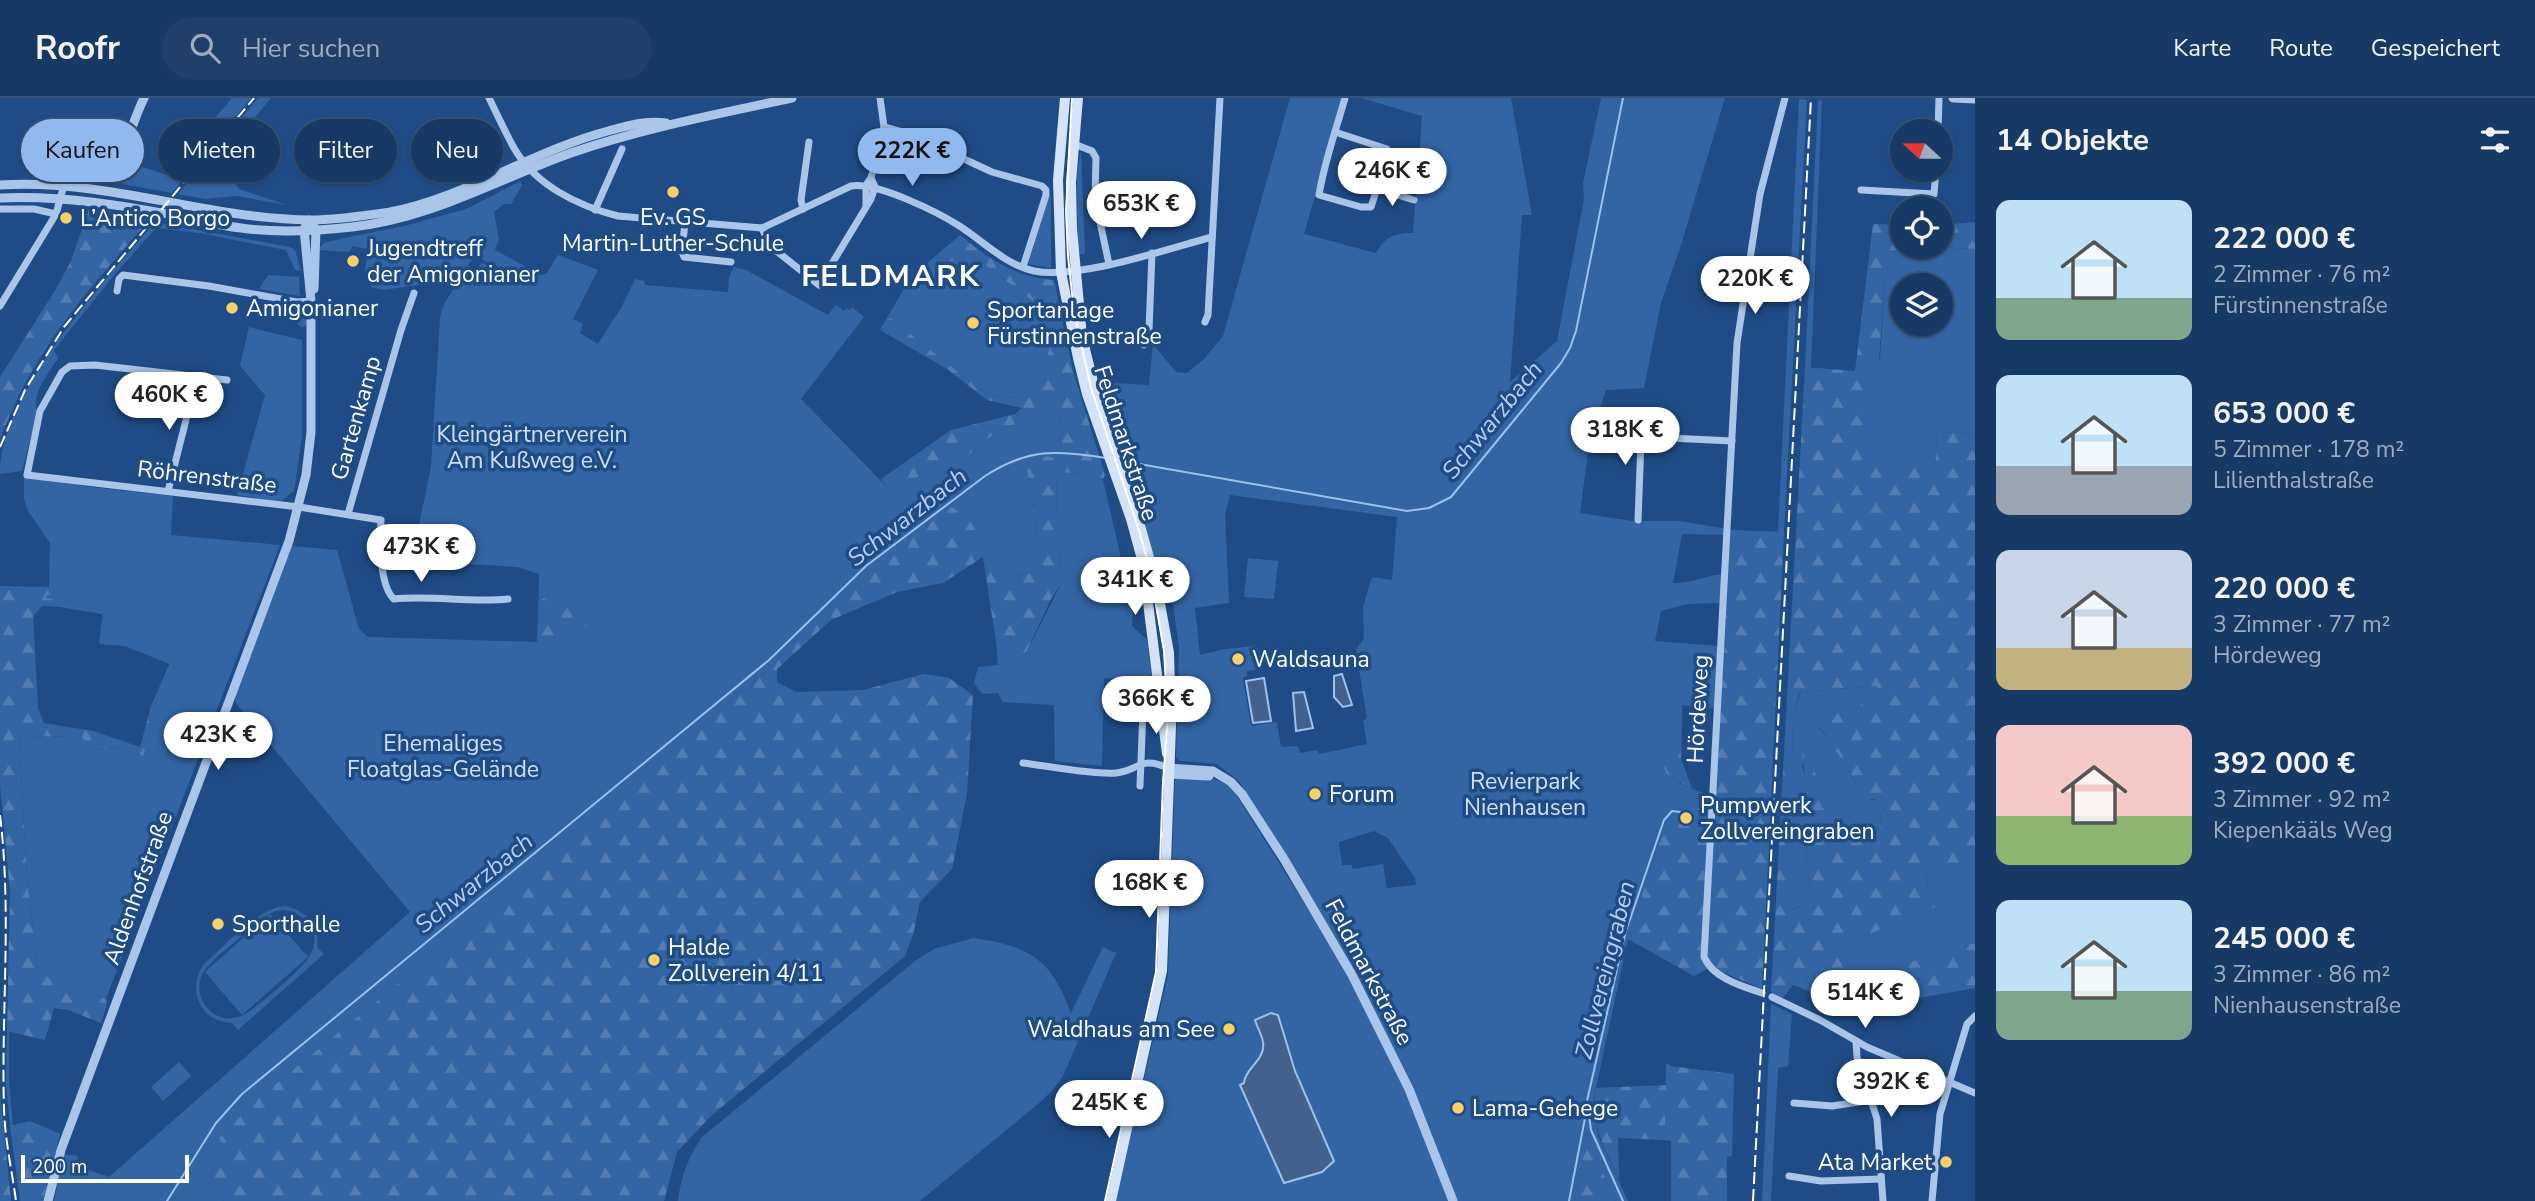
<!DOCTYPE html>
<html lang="de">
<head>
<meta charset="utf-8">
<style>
	body { margin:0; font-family:"Nunito Sans",sans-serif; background:#20406b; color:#f1f3f6; height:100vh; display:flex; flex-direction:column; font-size:26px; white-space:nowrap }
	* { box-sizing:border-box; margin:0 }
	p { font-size:23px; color:#9eacbf }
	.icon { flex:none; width:38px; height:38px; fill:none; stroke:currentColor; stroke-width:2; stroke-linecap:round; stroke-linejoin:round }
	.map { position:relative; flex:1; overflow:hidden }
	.panel { display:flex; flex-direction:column; background:#173965; width:560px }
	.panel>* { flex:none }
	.guide { position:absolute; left:21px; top:21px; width:665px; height:63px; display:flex; gap:14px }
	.needle { width:46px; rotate:291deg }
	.controls { position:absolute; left:1890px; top:21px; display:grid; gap:14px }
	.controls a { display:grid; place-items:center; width:63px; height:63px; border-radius:50%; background:#173965; box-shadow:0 2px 5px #0004,0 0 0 2px #365379; font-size:35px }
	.scale { position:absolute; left:21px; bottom:18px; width:168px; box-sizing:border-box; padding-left:7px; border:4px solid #fff; border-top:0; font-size:19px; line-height:24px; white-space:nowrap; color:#fff; -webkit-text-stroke:5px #1f4c87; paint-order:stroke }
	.price { position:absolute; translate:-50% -60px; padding:0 16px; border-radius:24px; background:#fff; color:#222; font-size:23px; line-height:46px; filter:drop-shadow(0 2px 4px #0008) }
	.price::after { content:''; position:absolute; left:50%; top:42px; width:21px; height:16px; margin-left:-10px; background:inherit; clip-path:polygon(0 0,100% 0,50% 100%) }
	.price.active { background:#90b9f0; color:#111 }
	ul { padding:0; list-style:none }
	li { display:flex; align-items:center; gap:21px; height:175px; padding:0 21px }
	li span { display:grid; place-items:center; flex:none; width:196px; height:140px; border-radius:14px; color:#555 }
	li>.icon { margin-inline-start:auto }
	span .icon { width:84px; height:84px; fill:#fffc; stroke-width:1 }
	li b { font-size:30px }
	h2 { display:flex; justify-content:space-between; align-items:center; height:84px; padding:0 21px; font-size:30px }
	.tag { padding:0 24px; border-radius:32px; background:#173965; box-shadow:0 2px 5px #0004,0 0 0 2px #365379; font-size:24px; line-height:63px }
	.tag.active { background:#90b9f0; color:#111 }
	header { display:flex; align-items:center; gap:42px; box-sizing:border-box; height:98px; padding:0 35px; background:#173965; border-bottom:2px solid #365379 }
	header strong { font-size:33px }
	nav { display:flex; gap:38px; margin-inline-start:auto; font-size:24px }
	.search { width:490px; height:63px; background:#20406b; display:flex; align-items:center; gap:18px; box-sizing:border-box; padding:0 24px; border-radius:38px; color:#9eacbf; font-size:26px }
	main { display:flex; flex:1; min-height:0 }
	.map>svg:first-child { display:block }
</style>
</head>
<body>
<header>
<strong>Roofr</strong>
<div class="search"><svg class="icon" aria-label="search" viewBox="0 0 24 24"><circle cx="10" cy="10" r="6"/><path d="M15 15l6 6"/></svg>Hier suchen</div>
<nav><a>Karte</a><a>Route</a><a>Gespeichert</a></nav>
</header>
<main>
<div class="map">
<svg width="1975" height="1103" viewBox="0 0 1975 1103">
	<defs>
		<pattern id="forest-firs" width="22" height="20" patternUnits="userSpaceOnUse" patternTransform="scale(1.75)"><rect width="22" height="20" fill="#3365a4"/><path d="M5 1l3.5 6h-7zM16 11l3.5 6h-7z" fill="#527cb2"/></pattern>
	</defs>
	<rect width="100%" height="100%" fill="#1f4c87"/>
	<g fill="#3365a4" fill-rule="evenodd">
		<path d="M232,0H251L172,95L84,79L87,71L121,62L167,77Z"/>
		<path d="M258,0H271L218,63L239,91L287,107L236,98L205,101L178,96Z"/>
		<path d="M1290,0H1343L1304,136L1376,155C1385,139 1394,135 1413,135L1422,18L1361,0H1511L1532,117H1522L1510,284L1557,243L1584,101L1583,85L1601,0H1725L1681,147L1661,205L1644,290L1606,292L1590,339L1580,415L1632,423H1680L1727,431V437L1682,436L1673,485C1695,485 1703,478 1724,476L1722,505L1687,506L1661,513L1655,543L1720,548L1717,611L1682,607V628H1674L1664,670C1673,686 1694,692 1711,697V702L1696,700L1668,717L1628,841L1593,1004L1598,1038L1628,1103H1616L1587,1041L1574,1103H1116L1168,877L1175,682C1191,673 1218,680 1232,690L1348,875L1354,873L1239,683L1217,666L1180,663L1176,659L1179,549L1173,507L1168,502L1130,384L1131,375L1122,350L1117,349L1096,284L1149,287L1153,246L1176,274L1187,275L1204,261L1223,238ZM1230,397L1397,419L1392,482L1372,479L1363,509L1364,540L1356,552L1367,621L1363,622L1367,646L1319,656L1317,652L1300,655L1298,648L1281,649L1277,624L1251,628L1243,580L1247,578V573L1261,571C1264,564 1261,553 1255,548L1226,551L1200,557L1195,510L1229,505L1225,416ZM1374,733L1388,740L1415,780L1416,787L1387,790L1383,766L1353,771L1351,767H1342L1339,744Z"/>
		<path d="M1799,1L1807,2L1784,434H1778Z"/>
		<path d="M1818,2L1822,3L1811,270L1805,269Z"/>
		<path d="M1081,52L1085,156H1078L1077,75Z"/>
		<path d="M521,83L522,87L511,106H504L494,114L499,141L495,152L542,177L547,175L558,157L598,172L573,221L583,226L580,235L598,246L621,210L635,181L644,183L645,187L728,194L729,178L734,169L746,172L828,217L836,207L844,213L846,210L850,212L852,209L864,219L801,301L888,390L934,373L948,375L987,341L1006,329L1059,313L1061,350L1053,359L998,387L1027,373L1043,472L1001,481L952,409L839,499L766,573L439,852L261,998L224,1050L210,1077L224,1103H54L64,1056L78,1058L76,1068L109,1079L410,814L235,604L236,596L291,448L337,452L359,531L368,539L538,544L539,476L518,469L431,464L436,431L419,427L431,369L440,219L444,206L458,184H462L482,165L522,178L486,164L477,157L468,167L472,171L460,181L383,192L371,189L365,174L368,148L366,151L353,148L349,154L317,152L324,145L344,140L404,128L466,111Z"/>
		<path d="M1048,98L1051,99V170L1029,166V163Z"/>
		<path d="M155,124L290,149L295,152L301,173L295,172L286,152L199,135L156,130L115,176L54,252L58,260C48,276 31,296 37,315L22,373L0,376C0,295 104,184 155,124Z"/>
		<path d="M1930,149L1975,151V336L1937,334L1935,372L1865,367L1871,261H1880L1885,181L1903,155ZM1902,187H1941V226H1902Z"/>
		<path d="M966,152L1039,208L1054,232L1045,266L1017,300L988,298L888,218L911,179L924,168L931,169Z"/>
		<path d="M268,177L299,179L300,198L259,191Z"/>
		<path d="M300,209H302L307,214L308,226L302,230L295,224Z"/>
		<path d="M249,229L302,242V338L294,393L280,404L237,397L265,297L240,268Z"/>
		<path d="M1056,374L1086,376L1103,382L1133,512L1132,528L1147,542L1152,582L1104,580L1102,668L1055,663L1054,607L1003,604L998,595L982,596L974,585L978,569L998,567L1025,557L1062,484L1057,425Z"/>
		<path d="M24,377L90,389L173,398L171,437L280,447L106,901L38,875L27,780L19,638L81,639L94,652L121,650L142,658L158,606L175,568L124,548L99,546L103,513L70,503L45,500L46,496H53L54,491L49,489L50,445L28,413L24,401Z"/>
		<path d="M1248,460L1278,463L1274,501L1244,499Z"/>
		<path d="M1877,588L1855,613L1828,612L1819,630C1841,651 1847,681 1872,703L1879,699L1883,700L1882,706L1886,708L1880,717L1881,729L1873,737L1870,746C1863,740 1865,734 1861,727C1856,720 1846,715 1841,709C1835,702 1817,681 1814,674C1811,665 1818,658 1814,648L1802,667L1805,679L1807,773L1811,786L1809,804L1789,813L1793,618L1801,594Z"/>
		<path d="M1926,770H1975V846L1953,847L1862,886L1851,888L1838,849L1934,809L1928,793Z"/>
		<path d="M286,808C307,813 320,828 317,849L324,856L238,932L232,925C200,924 187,892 203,867C224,849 259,808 286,808ZM284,812C307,816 323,837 309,859C302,871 258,909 245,916C239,920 231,921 224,920C215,918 208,912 203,904C198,895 198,882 204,873C214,859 250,832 265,819L275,813Z"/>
		<path d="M270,816L308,859L242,917L205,874Z"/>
		<path d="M973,840C1029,848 1051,860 1071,915L1103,849L1116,855L1063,978L1052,993L1038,1006L920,1103H678C681,1078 688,1061 701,1040L915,863L934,851Z"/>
		<path d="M1771,906L1792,916L1788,968L1778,970L1771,1103H1762Z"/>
		<path d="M7,933L9,934V984L13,1028H10L6,985Z"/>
		<path d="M179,964L191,978L163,1003L151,989Z"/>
		<path d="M1666,965L1671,968V1043L1665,1042Z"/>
	</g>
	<g fill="url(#forest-firs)" fill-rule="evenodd">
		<path d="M89,111L123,114L149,122C109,169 66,215 35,268C21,291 10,316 0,341V279L56,191L71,163Z"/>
		<path d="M1975,124V151L1939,149L1941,127Z"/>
		<path d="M1873,126L1902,127V149H1930L1903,155L1885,181L1879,262H1871L1866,366L1935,371L1937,334L1975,336V770H1926L1928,793L1935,809L1838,849L1852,888L1862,886L1953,846H1975V890L1828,916L1832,902L1793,887L1782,901L1771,894L1805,269L1855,273ZM1877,588L1855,613C1842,612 1824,608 1812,616L1814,623L1826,637L1857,686L1862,700L1867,703L1879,699L1882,700V707L1886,709L1880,717L1881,729L1873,734L1870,746C1862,739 1862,730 1862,719C1856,712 1849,715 1843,711C1839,708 1816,678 1815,675C1812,666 1818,658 1814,648L1806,645L1802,654L1805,679L1807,773L1811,786L1809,804L1790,813L1793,618L1800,594Z"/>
		<path d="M960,137C992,163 1013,178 1054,182L1073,273L1105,377L1103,382L1086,376L1056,374L1057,425L1062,484L1051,501L1025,557L998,567L996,544L983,459L943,485L897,494L831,522L777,571V584L796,594L863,592L924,576L949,580L973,597L967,696L952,771L920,804L913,837L905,858L712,1017L677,1054L664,1103H224L210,1077L224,1050L219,1040L261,998L439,852L766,573L839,499L881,462L952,409L956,412L965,413L1001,481L1043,472L1027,373L998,388L999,376L1022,357L1053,359L1061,350L1059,314L1006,329L987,341L948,375L934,373L888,390L881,381L951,332L1015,316L1022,310L987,302L947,271L880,232L888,218L988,298L1017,300L1045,266L1054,232L1039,208L966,152L962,160L931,169L924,168Z"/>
		<path d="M1729,432L1784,434L1762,891L1711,869L1694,878L1628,841L1668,717L1678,699L1711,702Z"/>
		<path d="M0,488L49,489L54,491L53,497H46V500L70,503L103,513L102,516L60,509L42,508L33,518L38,610L44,625L93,633L140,649L151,608L170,565L175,568L158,606L143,658L121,650L94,652L81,639L19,638L27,780L38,875L106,901L107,906L101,925L68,912L54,910L45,942L7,933L10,794L0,687Z"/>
		<path d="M539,499L585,516L598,500C597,505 598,513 596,517C588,535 554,544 537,544Z"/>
		<path d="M1674,628H1682L1681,661L1692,691L1669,679L1664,670Z"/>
		<path d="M1671,968L1734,976L1732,1058L1727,1059V1103H1671Z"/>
		<path d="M1666,987L1665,1042L1618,1040L1619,1082C1605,1051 1589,1024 1596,990Z"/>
		<path d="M0,995L11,1103H0Z"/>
		<path d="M30,1023L60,1036L43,1103H20L10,1028Z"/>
		<path d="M1587,1040L1616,1103H1574Z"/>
	</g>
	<g fill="#42628d" stroke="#9cc1ec" stroke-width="2">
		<path d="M1342,576L1352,607L1343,609L1334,599V578Z"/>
		<path d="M1264,580L1271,623L1253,625L1246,583Z"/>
		<path d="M1304,594L1313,630L1296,633L1293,595Z"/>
		<path d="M1271,915L1278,917L1295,973L1334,1063L1322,1074L1284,1085L1240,987L1244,985C1245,970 1266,962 1263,944C1262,937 1257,929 1255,922Z"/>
	</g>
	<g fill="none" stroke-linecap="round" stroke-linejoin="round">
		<g stroke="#9cc1ec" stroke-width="2">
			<path d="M1122,363L1407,413L1429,410L1451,399L1561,265L1570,250L1576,233L1623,0"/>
			<path d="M167,1103L216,1025L242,996L769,562L866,468L985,378C1028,350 1057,352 1106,360"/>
			<path d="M1569,1103L1586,1015"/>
			<path d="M1623,1103L1591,1032L1587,1003L1625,836L1664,722L1672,713L1680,714"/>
		</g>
		<g stroke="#a9c6ea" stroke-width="7">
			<path d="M489,0C497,16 505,34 514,50C535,87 578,108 618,118L762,130L851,88C877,84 938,114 961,129C984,144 1006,167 1034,173C1077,182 1167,151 1212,139"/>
			<path d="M884,29L910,36L992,74L1042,88L1046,92V97L1023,169"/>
			<path d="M1938,33L1939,0"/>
			<path d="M1335,34L1387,51L1388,57L1371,109H1361L1319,97C1324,65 1336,32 1345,0"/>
			<path d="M1074,46L1092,53L1096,60L1095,101L1109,166"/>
			<path d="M1378,91L1414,102"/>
			<path d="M1861,92L1934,96L1936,72"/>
			<path d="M866,108V87L871,80L884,29L880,0"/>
			<path d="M0,111H34L56,116"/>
			<path d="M803,111L801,102L809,44"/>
			<path d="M595,112L622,51"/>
			<path d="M685,124L682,154L684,159L731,164"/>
			<path d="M762,130L769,147L819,187L871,101L875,89L871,80"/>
			<path d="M117,193L119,181L123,177L209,188L297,204L311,203"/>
			<path d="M0,208L56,116L64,87"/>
			<path d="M1205,224L1208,217L1220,0"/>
			<path d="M1144,247L1149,232L1152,155"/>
			<path d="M227,282L95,267L70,268L62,274L40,313L27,377L299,409L381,422C380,441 379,488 394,501C432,497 470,505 508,501"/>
			<path d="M1628,338L1732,343"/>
			<path d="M168,393L189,310L193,279"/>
			<path d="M348,416L401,232L414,195"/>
			<path d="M1638,422L1642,317"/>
			<path d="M1023,665C1049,668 1092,677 1116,675C1139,673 1140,657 1168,670"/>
			<path d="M1140,688L1144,587"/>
			<path d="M1762,895C1741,888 1713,880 1704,859L1737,245L1760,96L1785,0"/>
			<path d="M1772,899L1820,922L1867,949L1975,995"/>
			<path d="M1856,943L1857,959L1877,1021L1883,1103"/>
			<path d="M1794,1005L1832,1008L1872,1002"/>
			<path d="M1789,1078L1821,1083L1881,1081"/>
			<path d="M1932,1103L1940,1016L1967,926L1975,918"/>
		</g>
		<g stroke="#a9c6ea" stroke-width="9">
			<path d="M1953,0L1975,1"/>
			<path d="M0,87C105,80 206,121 310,122C337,122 363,118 390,114C466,99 533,53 608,33C627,28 646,22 666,25"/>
			<path d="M64,87L75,71C137,56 120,50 144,0"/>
			<path d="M0,100C63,97 127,108 189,120C206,124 223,128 241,130C276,135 316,133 352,129C430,121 498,81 571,55C643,30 718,16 792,0"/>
			<path d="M312,126L316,131L314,191"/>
			<path d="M1168,670L1213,673L1231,684L1242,696L1284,761L1352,877L1409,991L1453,1103"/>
			<path d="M1168,676L1209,678"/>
			<path d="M48,1103L61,1052L289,443L306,377L311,334V203L304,131L309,122"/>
		</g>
		<g stroke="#d4e3f8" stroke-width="10">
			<path d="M1065,0L1058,82L1061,174L1078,260L1087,296L1131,421L1143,465L1167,656"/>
			<path d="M1078,0L1071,84L1072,131L1082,239L1096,296L1141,431L1156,484L1169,555L1171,628L1162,873L1111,1103"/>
		</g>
		<path stroke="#fff" stroke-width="2" d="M1072,0L1066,112L1068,158L1074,214L1091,290L1137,426L1150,471L1164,553L1168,617L1163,684L1156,874L1105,1103"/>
		<g stroke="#fff" stroke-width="2" stroke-dasharray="12 5" stroke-linecap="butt">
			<path d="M0,349L25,292L64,229L254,0"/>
			<path d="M0,717C12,816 1,914 4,1012C5,1042 12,1073 16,1103"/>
			<path d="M1753,1103L1811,0"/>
		</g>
	</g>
	<g fill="#f8d069" stroke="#1f4c87" stroke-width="2.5">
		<circle cx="673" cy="94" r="7"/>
		<circle cx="66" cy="120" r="7"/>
		<circle cx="353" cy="163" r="7"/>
		<circle cx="232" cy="210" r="7"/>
		<circle cx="973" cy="225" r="7"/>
		<circle cx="1238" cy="561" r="7"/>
		<circle cx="1315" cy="696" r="7"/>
		<circle cx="1686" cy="720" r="7"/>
		<circle cx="218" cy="826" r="7"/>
		<circle cx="654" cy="862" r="7"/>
		<circle cx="1229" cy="931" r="7"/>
		<circle cx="1458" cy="1010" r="7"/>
		<circle cx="1946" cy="1064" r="7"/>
	</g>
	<g text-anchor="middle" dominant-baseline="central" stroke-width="7" stroke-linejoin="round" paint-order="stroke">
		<g font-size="23" fill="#fff" stroke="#1f4c87" text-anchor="start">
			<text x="673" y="119" text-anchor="middle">Ev. GS<tspan x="673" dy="26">Martin-Luther-Schule</tspan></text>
			<text x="80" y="120">L’Antico Borgo</text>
			<text x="367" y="150">Jugendtreff<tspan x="367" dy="26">der Amigonianer</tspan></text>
			<text x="246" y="210">Amigonianer</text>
			<text x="987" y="212">Sportanlage<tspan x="987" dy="26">Fürstinnenstraße</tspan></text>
			<text x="1252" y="561">Waldsauna</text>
			<text x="1329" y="696">Forum</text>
			<text x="1700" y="707">Pumpwerk<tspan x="1700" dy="26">Zollvereingraben</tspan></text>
			<text x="232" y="826">Sporthalle</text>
			<text x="668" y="849">Halde<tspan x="668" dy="26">Zollverein 4/11</tspan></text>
			<text x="1215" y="931" text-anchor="end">Waldhaus am See</text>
			<text x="1472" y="1010">Lama-Gehege</text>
			<text x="1932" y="1064" text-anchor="end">Ata Market</text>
		</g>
		<g font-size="23" fill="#fff" stroke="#1f4c87">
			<text transform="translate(356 320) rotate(-74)">Gartenkamp</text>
			<text transform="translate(1126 345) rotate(72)">Feldmarkstraße</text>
			<text transform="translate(207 379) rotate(7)">Röhrenstraße</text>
			<text transform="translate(1698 611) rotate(-87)">Hördeweg</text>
			<text transform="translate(138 790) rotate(-70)">Aldenhofstraße</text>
			<text transform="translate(1369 874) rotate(62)">Feldmarkstraße</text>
		</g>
		<g font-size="23" fill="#cee0f8" stroke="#1f4c87">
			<text x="532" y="336">Kleingärtnerverein<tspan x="532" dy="26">Am Kußweg e.V.</tspan></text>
			<text x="443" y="645">Ehemaliges<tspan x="443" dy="26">Floatglas-Gelände</tspan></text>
			<text x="1525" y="683">Revierpark<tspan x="1525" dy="26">Nienhausen</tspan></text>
		</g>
		<g font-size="24" font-style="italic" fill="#b5d0f2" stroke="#1f4c87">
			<text transform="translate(1492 322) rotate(-51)">Schwarzbach</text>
			<text transform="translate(907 419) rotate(-38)">Schwarzbach</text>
			<text transform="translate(474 785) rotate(-39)">Schwarzbach</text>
			<text transform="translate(1605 872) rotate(-76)">Zollvereingraben</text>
		</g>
		<g font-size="30" font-weight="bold" letter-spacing="2" fill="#fff" stroke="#1f4c87">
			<text x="891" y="178">FELDMARK</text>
		</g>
	</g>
</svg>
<div class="controls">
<a><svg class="needle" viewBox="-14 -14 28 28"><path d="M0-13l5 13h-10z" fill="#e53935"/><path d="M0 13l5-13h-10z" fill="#9eacbf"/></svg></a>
<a><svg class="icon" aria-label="locate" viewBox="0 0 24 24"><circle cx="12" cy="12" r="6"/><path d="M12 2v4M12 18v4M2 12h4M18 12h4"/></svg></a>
<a><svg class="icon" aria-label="layers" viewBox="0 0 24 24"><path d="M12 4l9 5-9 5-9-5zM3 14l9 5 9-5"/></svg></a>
</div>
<div class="scale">200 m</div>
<b class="price active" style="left:912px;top:90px">222K €</b>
<b class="price" style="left:1392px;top:110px">246K €</b>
<b class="price" style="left:1141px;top:143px">653K €</b>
<b class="price" style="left:1755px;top:218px">220K €</b>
<b class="price" style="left:169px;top:334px">460K €</b>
<b class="price" style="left:1625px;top:369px">318K €</b>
<b class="price" style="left:421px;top:486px">473K €</b>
<b class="price" style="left:1135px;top:519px">341K €</b>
<b class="price" style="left:1156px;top:638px">366K €</b>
<b class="price" style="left:218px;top:674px">423K €</b>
<b class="price" style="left:1149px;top:822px">168K €</b>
<b class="price" style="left:1865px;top:932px">514K €</b>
<b class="price" style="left:1891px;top:1021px">392K €</b>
<b class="price" style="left:1109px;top:1042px">245K €</b>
<div class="guide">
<a class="tag active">Kaufen</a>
<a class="tag">Mieten</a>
<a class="tag">Filter</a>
<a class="tag">Neu</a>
</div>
</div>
<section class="panel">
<h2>14 Objekte<svg class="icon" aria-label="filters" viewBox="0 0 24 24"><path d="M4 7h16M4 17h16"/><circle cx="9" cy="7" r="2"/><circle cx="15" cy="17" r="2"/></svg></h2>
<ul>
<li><span style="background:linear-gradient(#bfe0f5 70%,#7fa58c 0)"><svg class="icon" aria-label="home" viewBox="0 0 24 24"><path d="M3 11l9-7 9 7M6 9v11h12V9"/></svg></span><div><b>222 000 €</b><p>2 Zimmer · 76 m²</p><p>Fürstinnenstraße</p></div></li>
<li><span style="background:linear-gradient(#bfe0f5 65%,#9aa5b1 0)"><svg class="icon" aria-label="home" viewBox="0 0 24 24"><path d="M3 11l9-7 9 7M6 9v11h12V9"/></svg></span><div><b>653 000 €</b><p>5 Zimmer · 178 m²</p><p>Lilienthalstraße</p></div></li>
<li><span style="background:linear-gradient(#c9d6e8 70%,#c2b280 0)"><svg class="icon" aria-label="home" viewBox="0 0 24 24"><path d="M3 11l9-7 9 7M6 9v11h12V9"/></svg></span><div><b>220 000 €</b><p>3 Zimmer · 77 m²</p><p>Hördeweg</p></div></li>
<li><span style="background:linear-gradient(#f6c9c9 65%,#8fb573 0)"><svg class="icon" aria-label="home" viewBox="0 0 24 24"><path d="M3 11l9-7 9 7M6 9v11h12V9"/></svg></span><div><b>392 000 €</b><p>3 Zimmer · 92 m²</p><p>Kiepenkääls Weg</p></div></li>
<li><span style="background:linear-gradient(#bfe0f5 65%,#7fa58c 0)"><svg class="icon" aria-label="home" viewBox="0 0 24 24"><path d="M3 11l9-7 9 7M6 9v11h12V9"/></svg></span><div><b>245 000 €</b><p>3 Zimmer · 86 m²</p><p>Nienhausenstraße</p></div></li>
</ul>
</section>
</main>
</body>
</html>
